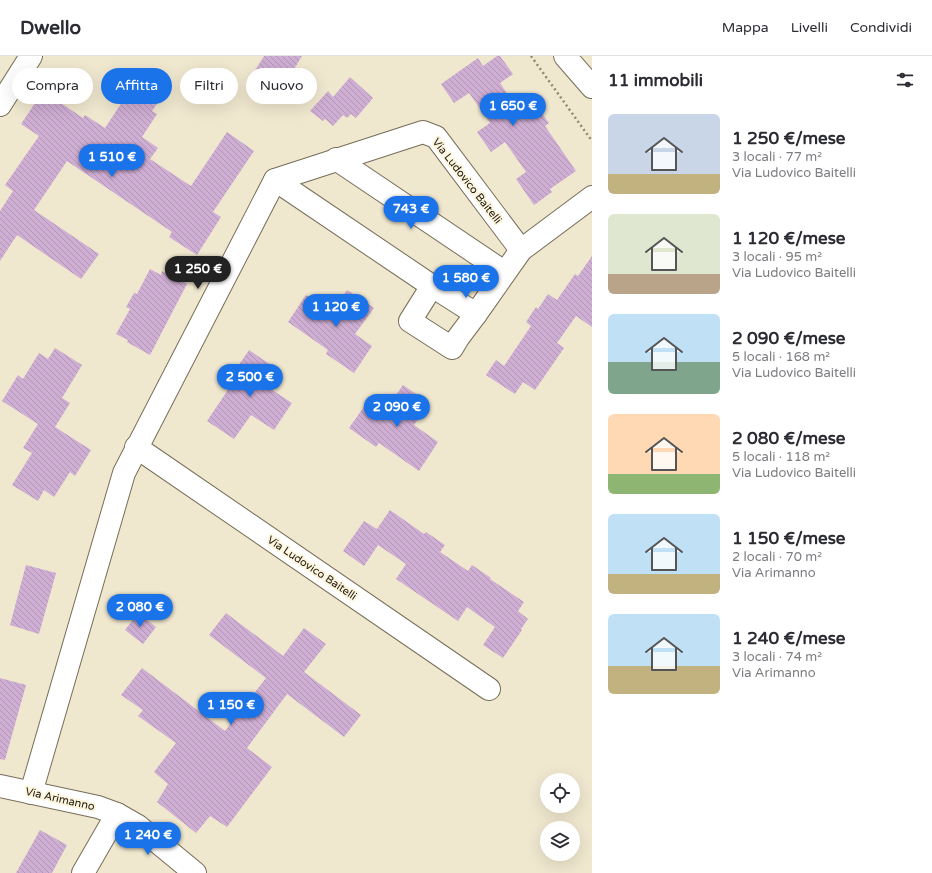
<!DOCTYPE html>
<html lang="it">
<head>
<meta charset="utf-8">
<style>
	body { margin:0; font-family:"Varela Round",sans-serif; background:#f2f2f3; color:#2b2b33; height:100vh; display:flex; flex-direction:column; font-size:15px; white-space:nowrap }
	* { box-sizing:border-box; margin:0 }
	p { font-size:13px; color:#7c7c81 }
	.icon { flex:none; width:22px; height:22px; fill:none; stroke:currentColor; stroke-width:2; stroke-linecap:round; stroke-linejoin:round }
	.map { position:relative; flex:1; overflow:hidden }
	.side { display:flex; flex-direction:column; background:#fff; width:340px }
	.side>* { flex:none }
	.banner { position:absolute; left:12px; top:12px; width:380px; height:36px; display:flex; gap:8px }
	.tools { position:absolute; left:540px; top:717px; display:grid; gap:8px }
	.tools a { display:grid; place-items:center; width:40px; height:40px; border-radius:50%; background:#fff; box-shadow:0 4px 16px #0002; font-size:20px }
	.price { position:absolute; translate:-50% -34px; padding:0 9px; border-radius:14px; background:#1a73e8; color:#fff; font-size:13px; line-height:26px; filter:drop-shadow(0 1px 2px #0008) }
	.price::after { content:''; position:absolute; left:50%; top:24px; width:12px; height:9px; margin-left:-6px; background:inherit; clip-path:polygon(0 0,100% 0,50% 100%) }
	.price.on { background:#222; color:#fff }
	ul { padding:0; list-style:none }
	li { display:flex; align-items:center; gap:12px; height:100px; padding:0 16px }
	li span { display:grid; place-items:center; flex:none; width:112px; height:80px; border-radius:6px; color:#555 }
	li>.icon { margin-inline-start:auto }
	span .icon { width:48px; height:48px; fill:#fffc; stroke-width:1 }
	li b { font-size:17px }
	h2 { display:flex; justify-content:space-between; align-items:center; height:48px; padding:0 16px; font-size:17px }
	.pill { padding:0 14px; border-radius:18px; background:#fff; box-shadow:0 4px 16px #0002; font-size:14px; line-height:36px }
	.pill.on { background:#1a73e8; color:#fff }
	header { display:flex; align-items:center; gap:24px; box-sizing:border-box; height:56px; padding:0 20px; background:#fff; border-bottom:1px solid #e1e1e2 }
	header strong { font-size:19px }
	nav { display:flex; gap:22px; margin-inline-start:auto; font-size:14px }
	main { display:flex; flex:1; min-height:0 }
	.map>svg:first-child { display:block }
</style>
</head>
<body>
<header>
<strong>Dwello</strong>
<nav><a>Mappa</a><a>Livelli</a><a>Condividi</a></nav>
</header>
<main>
<div class="map">
<svg width="592" height="817" viewBox="0 0 592 817">
	<defs>
		<pattern id="building-back-hatch" width="6" height="6" patternUnits="userSpaceOnUse"><rect width="6" height="6" fill="#cfaed4"/><path d="M-1 5l2 2M0 0l6 6M5-1l2 2" fill="none" stroke="#b195b5"/></pattern>
	</defs>
	<rect width="100%" height="100%" fill="#f0e7cf"/>
	<g fill="url(#building-back-hatch)">
		<path d="M264,0H302L280,36L253,18Z"/>
		<path d="M497,0H500L513,18L500,27L521,58L535,48L549,67L545,70L576,115L550,133L552,136L534,149L516,123L526,116L505,86L491,96L477,76L490,67L469,37L454,47L441,28L478,2L483,10Z"/>
		<path d="M350,21L373,42L356,62L351,58L347,62L343,59L333,70L325,63L323,65L310,55L328,35L333,41Z"/>
		<path d="M134,28L159,45L152,55L157,58L142,81L158,92L150,103L191,130L227,76L254,95L213,156L221,161L197,199L169,181L172,176L67,105L34,154L99,198L81,223L17,179L0,205V155L13,135L5,129L39,80L21,68L43,35L83,62L85,59L105,72Z"/>
		<path d="M592,200V271L576,260L557,287L564,292L535,334L523,326L515,338L486,319L496,304L504,310L531,270L526,266L536,251L538,253L548,238L557,244L575,218L578,220Z"/>
		<path d="M150,213L161,219L162,215L187,228L150,299L127,286L128,284L116,278L130,253L126,251L134,237L137,238Z"/>
		<path d="M347,234L374,252L355,278L372,290L354,317L326,298L328,294L288,266L306,239L332,257Z"/>
		<path d="M55,292L82,309L62,342L70,347L55,371L91,394L75,420L70,416L54,441L44,434L38,445L12,429L32,397L23,392L38,368L2,345L18,319L23,323L39,297L48,303Z"/>
		<path d="M249,294L277,313L266,330L292,347L274,374L251,359L234,383L207,365L234,325L230,322Z"/>
		<path d="M403,329L429,347L414,369L438,386L419,415L379,387L376,391L349,372L368,345L384,356Z"/>
		<path d="M390,454L424,478L426,476L445,489L440,496L468,515L472,509L491,522L490,523L524,546L518,555L528,563L521,573L522,574L503,602L483,589L495,571L467,551L458,565L396,523L406,508L378,489L364,510L343,495L364,465L377,473Z"/>
		<path d="M26,509L56,517L39,578L10,569Z"/>
		<path d="M138,557L156,571L143,588L125,574Z"/>
		<path d="M226,557L283,600L304,572L326,588L304,616L361,659L344,681L287,638L247,692L272,711L227,771L210,760L196,777L157,746L168,728L154,716L176,687L138,660L143,654L121,639L142,612L225,675L266,622L209,579Z"/>
		<path d="M0,622L26,629L5,704L0,703Z"/>
		<path d="M40,774L67,789L52,817H16Z"/>
	</g>
	<g fill="none" stroke-linecap="round" stroke-linejoin="round">
		<defs>
			<g id="minor">
				<path d="M565,0L592,31"/>
				<path d="M0,49L31,0"/>
				<path d="M336,103L504,216"/>
				<path d="M275,124L432,230L476,258"/>
				<path d="M432,230L410,265L452,292L458,282L476,258L521,194"/>
				<path d="M136,391L489,633"/>
				<path d="M0,730L98,751L117,758L138,770L195,817"/>
				<path d="M31,737L124,417L275,124L423,76L436,81L521,194L592,141"/>
				<path d="M83,817L117,758"/>
			</g>
		</defs>
		<use href="#minor" stroke="#766e59" stroke-width="24"/>
		<path stroke="#8e8777" stroke-width="2.5" stroke-dasharray="2 3" stroke-linecap="butt" d="M531,0L592,85"/>
		<use href="#minor" stroke="#fff" stroke-width="22"/>
	</g>
	<g text-anchor="middle" dominant-baseline="central" stroke-width="4" stroke-linejoin="round" paint-order="stroke">
		<g font-size="11" fill="#1a170f" stroke="#fdf4dc">
			<text transform="translate(467 125) rotate(52)">Via Ludovico Baitelli</text>
			<text transform="translate(312 512) rotate(34)">Via Ludovico Baitelli</text>
			<text transform="translate(60 743) rotate(13)">Via Arimanno</text>
		</g>
	</g>
</svg>
<div class="tools">
<a><svg class="icon" aria-label="locate" viewBox="0 0 24 24"><circle cx="12" cy="12" r="6"/><path d="M12 2v4M12 18v4M2 12h4M18 12h4"/></svg></a>
<a><svg class="icon" aria-label="layers" viewBox="0 0 24 24"><path d="M12 4l9 5-9 5-9-5zM3 14l9 5 9-5"/></svg></a>
</div>
<b class="price" style="left:513px;top:71px">1 650 €</b>
<b class="price" style="left:112px;top:122px">1 510 €</b>
<b class="price" style="left:411px;top:174px">743 €</b>
<b class="price on" style="left:198px;top:234px">1 250 €</b>
<b class="price" style="left:466px;top:243px">1 580 €</b>
<b class="price" style="left:336px;top:272px">1 120 €</b>
<b class="price" style="left:250px;top:342px">2 500 €</b>
<b class="price" style="left:397px;top:372px">2 090 €</b>
<b class="price" style="left:140px;top:572px">2 080 €</b>
<b class="price" style="left:231px;top:670px">1 150 €</b>
<b class="price" style="left:148px;top:800px">1 240 €</b>
<div class="banner">
<a class="pill">Compra</a>
<a class="pill on">Affitta</a>
<a class="pill">Filtri</a>
<a class="pill">Nuovo</a>
</div>
</div>
<section class="side">
<h2>11 immobili<svg class="icon" aria-label="filters" viewBox="0 0 24 24"><path d="M4 7h16M4 17h16"/><circle cx="9" cy="7" r="2"/><circle cx="15" cy="17" r="2"/></svg></h2>
<ul>
<li><span style="background:linear-gradient(#c9d6e8 75%,#c2b280 0)"><svg class="icon" aria-label="home" viewBox="0 0 24 24"><path d="M3 11l9-7 9 7M6 9v11h12V9"/></svg></span><div><b>1 250 €/mese</b><p>3 locali · 77 m²</p><p>Via Ludovico Baitelli</p></div></li>
<li><span style="background:linear-gradient(#dfe7d0 75%,#b9a48a 0)"><svg class="icon" aria-label="home" viewBox="0 0 24 24"><path d="M3 11l9-7 9 7M6 9v11h12V9"/></svg></span><div><b>1 120 €/mese</b><p>3 locali · 95 m²</p><p>Via Ludovico Baitelli</p></div></li>
<li><span style="background:linear-gradient(#bfe0f5 60%,#7fa58c 0)"><svg class="icon" aria-label="home" viewBox="0 0 24 24"><path d="M3 11l9-7 9 7M6 9v11h12V9"/></svg></span><div><b>2 090 €/mese</b><p>5 locali · 168 m²</p><p>Via Ludovico Baitelli</p></div></li>
<li><span style="background:linear-gradient(#ffd9b3 75%,#8fb573 0)"><svg class="icon" aria-label="home" viewBox="0 0 24 24"><path d="M3 11l9-7 9 7M6 9v11h12V9"/></svg></span><div><b>2 080 €/mese</b><p>5 locali · 118 m²</p><p>Via Ludovico Baitelli</p></div></li>
<li><span style="background:linear-gradient(#bfe0f5 75%,#c2b280 0)"><svg class="icon" aria-label="home" viewBox="0 0 24 24"><path d="M3 11l9-7 9 7M6 9v11h12V9"/></svg></span><div><b>1 150 €/mese</b><p>2 locali · 70 m²</p><p>Via Arimanno</p></div></li>
<li><span style="background:linear-gradient(#bfe0f5 65%,#c2b280 0)"><svg class="icon" aria-label="home" viewBox="0 0 24 24"><path d="M3 11l9-7 9 7M6 9v11h12V9"/></svg></span><div><b>1 240 €/mese</b><p>3 locali · 74 m²</p><p>Via Arimanno</p></div></li>
</ul>
</section>
</main>
</body>
</html>
